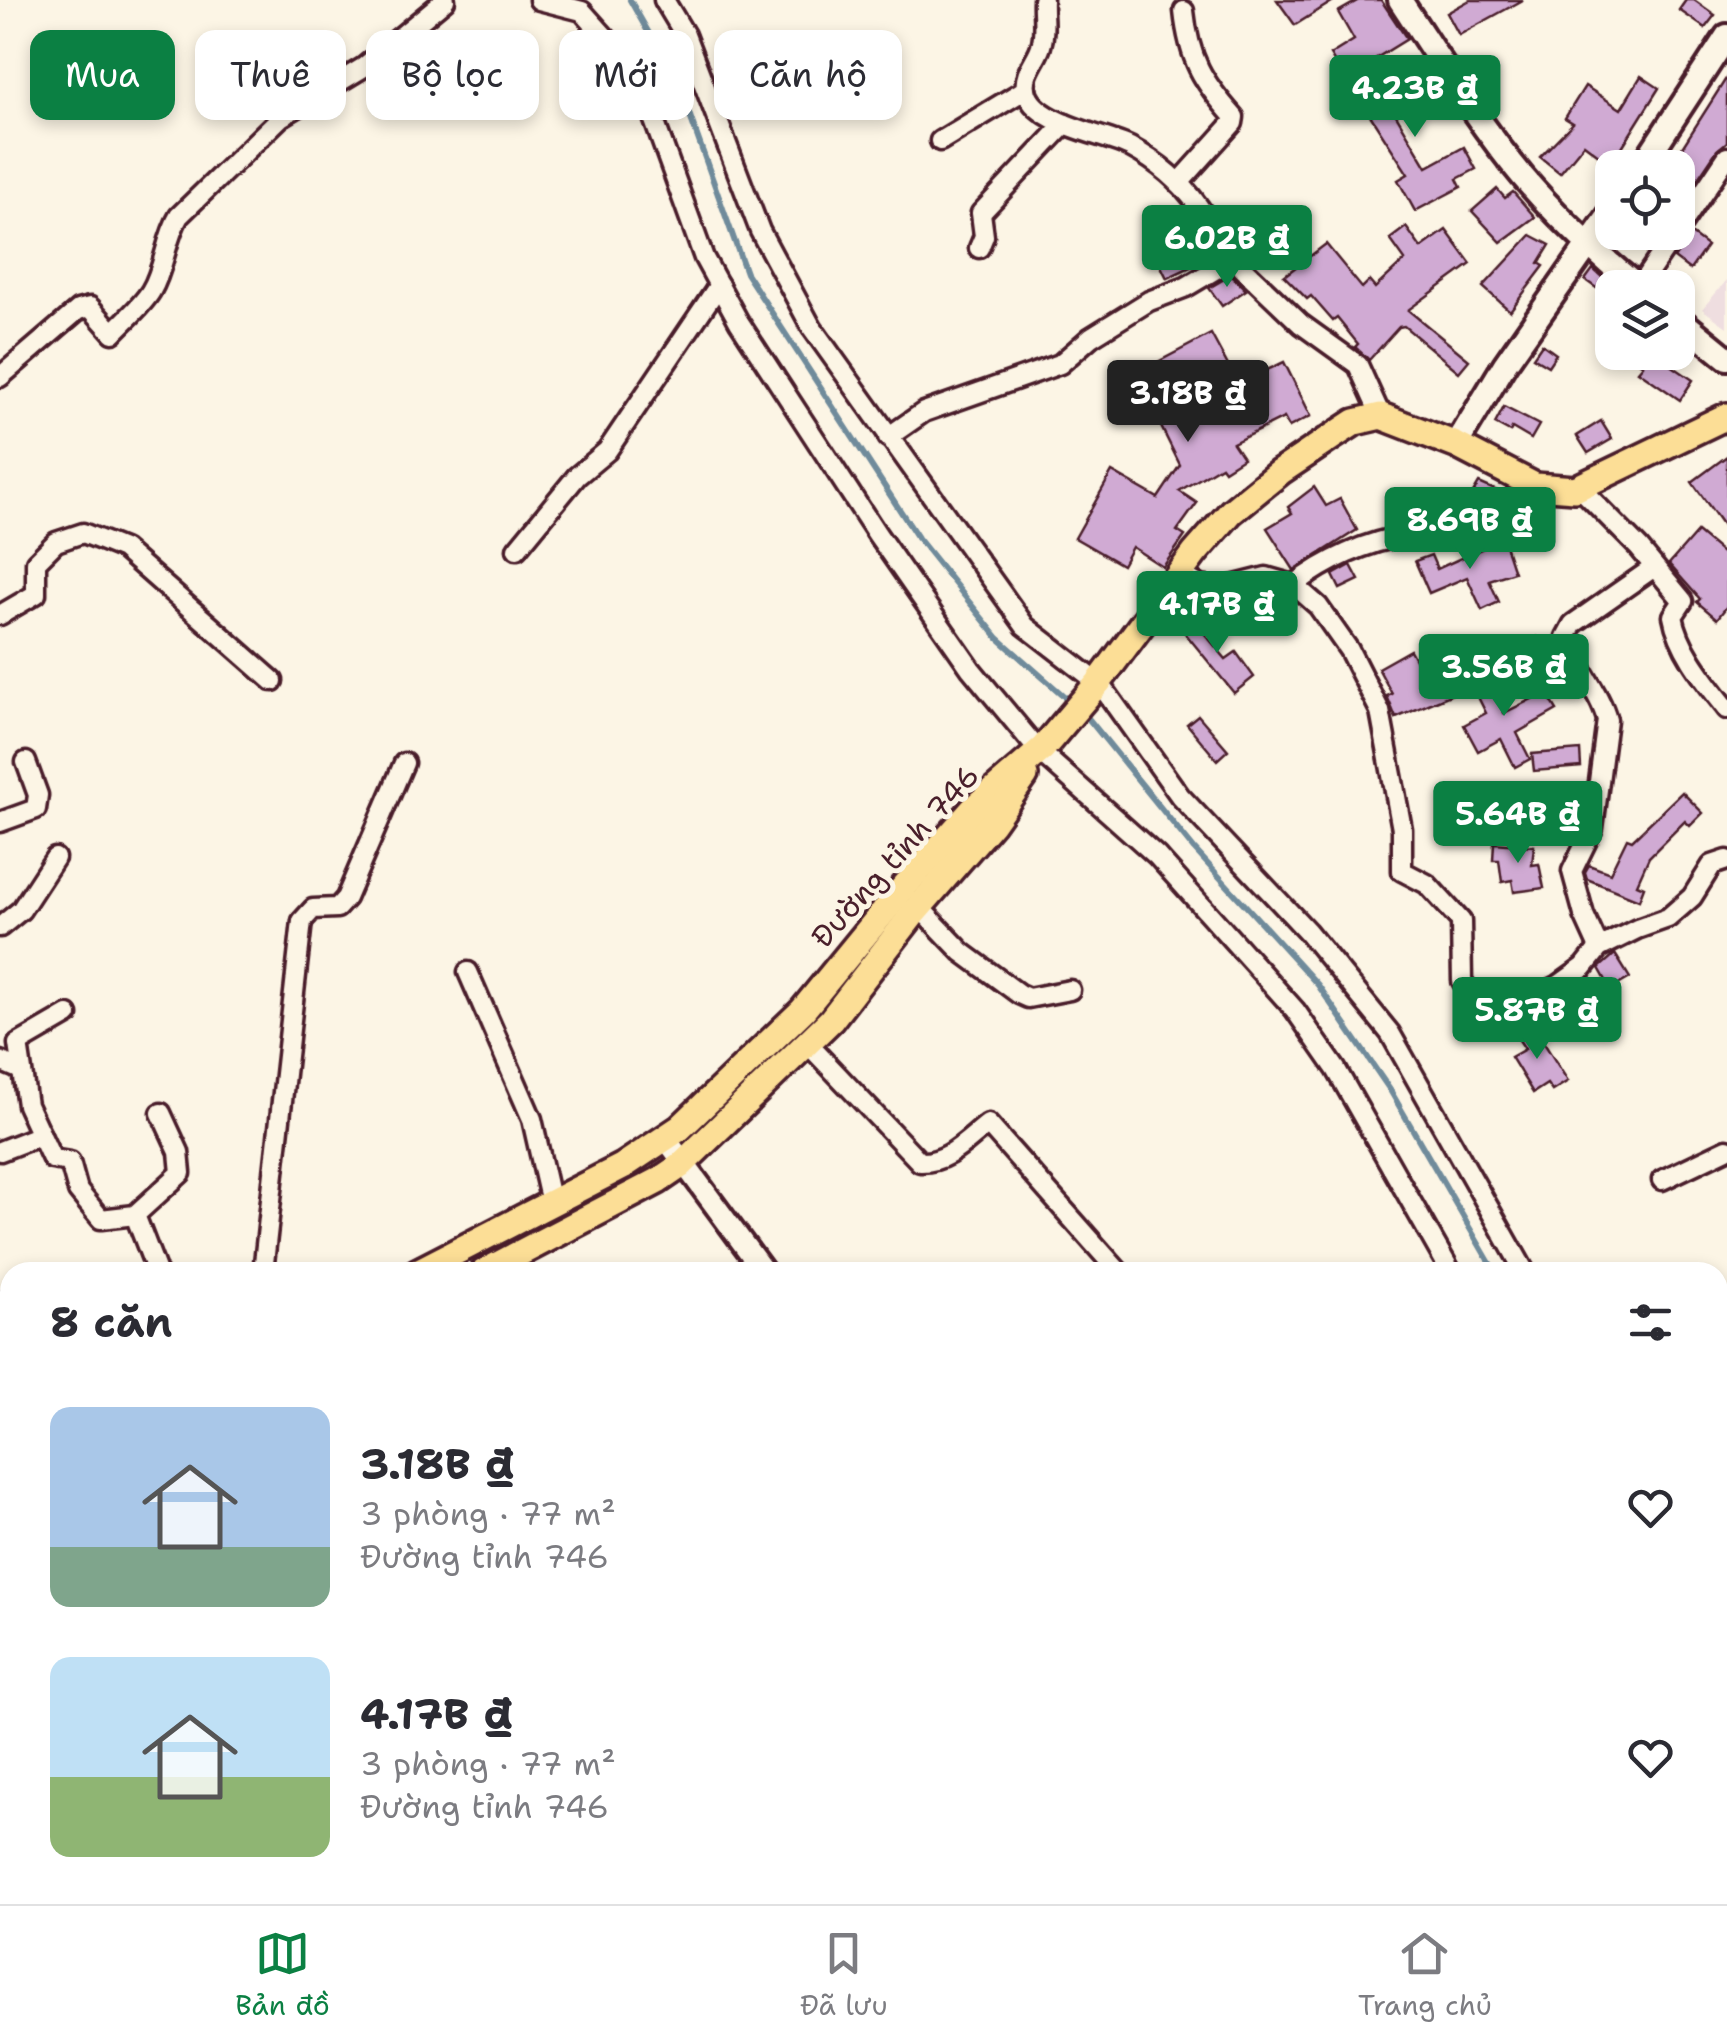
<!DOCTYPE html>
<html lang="vi">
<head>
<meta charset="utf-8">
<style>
	body { margin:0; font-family:"Shantell Sans",sans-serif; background:#f7f7f7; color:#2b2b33; height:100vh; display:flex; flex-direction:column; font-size:38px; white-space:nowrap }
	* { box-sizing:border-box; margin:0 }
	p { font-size:32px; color:#7c7c81 }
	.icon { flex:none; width:55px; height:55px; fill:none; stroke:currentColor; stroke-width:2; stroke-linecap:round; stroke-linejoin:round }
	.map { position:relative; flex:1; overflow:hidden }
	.details { position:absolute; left:0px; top:1262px; width:1728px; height:642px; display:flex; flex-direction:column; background:#fff; border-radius:30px 30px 0 0; box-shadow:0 5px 15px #0003 }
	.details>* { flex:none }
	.guide { position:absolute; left:30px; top:30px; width:1000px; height:90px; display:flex; gap:20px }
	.tools { position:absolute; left:1595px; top:150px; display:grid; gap:20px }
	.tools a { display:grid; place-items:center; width:100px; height:100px; border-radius:20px; background:#fff; box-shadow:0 5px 15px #0003; font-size:50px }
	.price { position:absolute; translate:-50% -85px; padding:0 22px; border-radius:10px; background:#0b8043; color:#fff; font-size:32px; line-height:65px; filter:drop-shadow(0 2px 5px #0008) }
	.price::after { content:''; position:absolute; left:50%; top:60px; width:30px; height:22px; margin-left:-15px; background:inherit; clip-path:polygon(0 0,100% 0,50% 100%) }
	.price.active { background:#222; color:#fff }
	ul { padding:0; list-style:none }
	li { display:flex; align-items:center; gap:30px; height:250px; padding:0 50px }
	li span { display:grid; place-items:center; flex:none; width:280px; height:200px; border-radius:20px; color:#555 }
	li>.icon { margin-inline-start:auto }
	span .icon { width:120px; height:120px; fill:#fffc; stroke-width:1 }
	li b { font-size:42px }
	h2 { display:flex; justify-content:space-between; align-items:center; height:120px; padding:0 50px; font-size:42px }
	.chip { padding:0 35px; border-radius:20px; background:#fff; box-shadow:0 5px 15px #0003; font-size:35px; line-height:90px }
	.chip.active { background:#0b8043; color:#fff }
	.menu { display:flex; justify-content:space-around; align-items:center; height:140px; border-top:2px solid #e1e1e2; background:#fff; font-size:28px; color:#7c7c81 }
	.menu a { display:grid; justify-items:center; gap:5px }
	.menu .active { color:#0b8043 }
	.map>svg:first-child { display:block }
</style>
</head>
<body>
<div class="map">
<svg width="1727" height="1904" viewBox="0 0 1727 1904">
	<rect width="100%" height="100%" fill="#fcf5e5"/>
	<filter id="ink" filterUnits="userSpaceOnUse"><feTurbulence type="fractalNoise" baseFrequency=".01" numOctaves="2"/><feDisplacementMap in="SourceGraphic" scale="20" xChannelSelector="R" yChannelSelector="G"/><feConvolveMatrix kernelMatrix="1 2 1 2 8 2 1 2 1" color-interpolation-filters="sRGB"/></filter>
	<g filter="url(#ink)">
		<path fill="#efdee0" d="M1727,280V327L1702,309Z"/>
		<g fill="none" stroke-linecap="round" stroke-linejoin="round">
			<g stroke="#6f8b9b" stroke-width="6">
				<path d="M630,0L680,88L746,273L918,538L998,638L1073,704"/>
				<path d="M1083,712L1194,849L1318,985L1390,1090L1495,1272"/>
				<path d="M1718,1630L1727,1643"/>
			</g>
		</g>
		<g fill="#d0aad3" stroke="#4a1f2b" stroke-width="2.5">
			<path d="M1277,0H1335L1295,25Z"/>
			<path d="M1359,0H1381L1407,39L1344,78L1330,55L1354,40L1338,12Z"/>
			<path d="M1470,0H1523L1459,35L1447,13Z"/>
			<path d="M1686,0H1694L1715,15L1705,28L1679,10Z"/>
			<path d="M1417,63L1436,90L1396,115L1427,167L1464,147L1476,169L1457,179L1461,187L1415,211L1398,180L1408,174L1361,101Z"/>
			<path d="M1641,76L1659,88L1617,155L1611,150L1604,159L1584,144L1560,173L1540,157L1573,123L1565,118L1585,86L1621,109Z"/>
			<path d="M1727,77V142L1717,150L1678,208V168H1669Z"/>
			<path d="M1497,189L1505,198L1513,192L1535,217L1501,242L1472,211Z"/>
			<path d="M1196,226L1214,256L1167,278L1152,248Z"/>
			<path d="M1406,227L1421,248L1446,230L1471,264L1408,310L1469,360L1459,372L1404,326L1399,327L1369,360L1355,347L1358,344L1337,318L1333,321L1311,296L1307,299L1284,276L1326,244L1362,288L1369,281L1375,288L1405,260L1390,239Z"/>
			<path d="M1691,234L1707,246L1690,270L1674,258Z"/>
			<path d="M1531,235L1550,245L1539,263L1544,266L1510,311L1483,287Z"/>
			<path d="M1593,269L1612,286V299L1585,280Z"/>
			<path d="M1231,275L1246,290L1222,306L1209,288Z"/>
			<path d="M1211,334L1238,384L1284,362L1311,416L1289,427L1284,418L1233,443L1243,458L1224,470L1221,466L1179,491L1197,503L1177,531L1185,536L1163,567L1132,547L1122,565L1075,538L1112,472L1158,498L1180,465L1135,374Z"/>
			<path d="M1542,344L1556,354L1548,366L1533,357Z"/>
			<path d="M1624,352H1676L1668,363L1693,380L1680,400L1638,371L1643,365Z"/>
			<path d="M1504,407L1539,425L1531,439L1512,428L1510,432L1495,424Z"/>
			<path d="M1601,421L1612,439L1588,453L1577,436Z"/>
			<path d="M1727,456V531L1692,482Z"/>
			<path d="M1479,483L1511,497L1480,512L1460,515Z"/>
			<path d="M1314,487L1326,506L1340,499L1357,530L1294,570L1267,528L1292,513L1288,507Z"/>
			<path d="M1697,532L1727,557V606L1717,619L1697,602L1700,599L1669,564Z"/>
			<path d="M1503,539L1514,572L1489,580L1499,602L1482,610L1467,577L1429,593L1415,561L1431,555L1437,569Z"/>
			<path d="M1351,565L1359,580L1340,589L1333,575Z"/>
			<path d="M1187,613L1226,659L1236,652L1254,677L1234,693L1176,622Z"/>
			<path d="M1537,637L1544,650L1502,672L1496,659Z"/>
			<path d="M1410,650L1426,679L1454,667L1464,689L1396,718L1387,696L1392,694L1378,668Z"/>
			<path d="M1482,667L1504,713L1546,692L1557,710L1517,733L1530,759L1515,767L1501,739L1478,751L1464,725L1486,713L1467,675Z"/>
			<path d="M1198,715L1228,750L1217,760L1187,724Z"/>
			<path d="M1580,750L1581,767L1534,771L1532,754Z"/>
			<path d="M1682,792L1703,813L1690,826L1685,821L1649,857L1637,884L1644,887L1639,900L1587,879L1585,872L1589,865L1610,873L1627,838L1632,840Z"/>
			<path d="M1494,843L1534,846L1532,865L1539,864L1544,888L1514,892L1512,880L1502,882L1499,860H1493Z"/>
			<path d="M1615,954L1630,978L1611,989L1599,968Z"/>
			<path d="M1532,1024L1568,1081L1552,1091L1547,1084L1533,1093L1511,1057L1525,1049L1515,1034Z"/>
		</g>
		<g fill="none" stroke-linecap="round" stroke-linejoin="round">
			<defs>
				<g id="minor">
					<path d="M539,0L582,11L616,49L651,112L704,258L739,322L877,534L971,669L1038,750L1157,856L1295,1010L1336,1069L1451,1272"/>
					<path d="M664,0L685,35L760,231L812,328L1025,626L1101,685L1180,796L1307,931L1390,1033L1525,1272"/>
					<path d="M1043,0C1042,15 1046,31 1041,46C1037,60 1023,73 1026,89C1031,124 1105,134 1130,147C1158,162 1181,181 1199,207C1211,225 1218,243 1233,259L1301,324L1358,365L1381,416"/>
					<path d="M940,141L1026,89"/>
					<path d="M1179,183L1233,123L1234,117C1202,81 1189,59 1184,11"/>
					<path d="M1678,230L1727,157"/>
					<path d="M979,248L984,236L981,213L1065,124"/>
					<path d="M1639,287L1676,232"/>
					<path d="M0,377L78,310L90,307L113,333C125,320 142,306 151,291C165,268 165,239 179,216L281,117L364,67L445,0"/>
					<path d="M888,437L924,412L1060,364L1091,337L1149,301L1186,287L1233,259"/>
					<path d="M1579,487L1639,548L1683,601L1673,616C1679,650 1706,682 1727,709"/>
					<path d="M517,549L577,476L607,451L719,285"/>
					<path d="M1180,574L1201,586L1219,589L1266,577L1294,585L1318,606L1349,650L1380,711L1402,829V871L1427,884L1461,921L1462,981L1482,1007L1508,1012L1559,985L1584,967L1599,948L1637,929L1668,918L1692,897L1712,865L1727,860"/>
					<path d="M1294,585C1325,561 1367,541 1406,536C1434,532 1489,533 1512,517C1522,510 1528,496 1535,486"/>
					<path d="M0,615L36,594V562L56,542L83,533L123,549L273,681"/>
					<path d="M0,822L36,809L38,795L26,762"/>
					<path d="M919,907L962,952L1019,994L1028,998L1070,990"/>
					<path d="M0,927L21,910L55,858"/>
					<path d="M1599,948L1584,915L1572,871L1593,828L1607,720C1599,690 1575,667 1566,637L1573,624L1653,568"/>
					<path d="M468,972L532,1119L551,1203"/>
					<path d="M68,1015L18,1044L27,1105L52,1159L70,1162L78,1191L101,1219L135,1215"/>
					<path d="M808,1044L920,1162C948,1163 967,1140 988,1124L1119,1272"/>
					<path d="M0,1061L21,1070"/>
					<path d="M0,1151L41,1135"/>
					<path d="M1662,1180L1727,1149"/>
					<path d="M157,1272L135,1215L181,1173L179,1152L161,1113"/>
					<path d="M263,1272L302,921L313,909L337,908L346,898L404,763"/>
					<path d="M0,1302L10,1308"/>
					<path d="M1718,1593L1727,1608"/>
					<path d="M0,1651L10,1669"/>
					<path d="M1718,1695L1727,1708"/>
					<path d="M129,1895L134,1904"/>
					<path d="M1014,1895L1018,1904"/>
					<path d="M428,1904L445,1895"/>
					<path d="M612,1904L633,1898L665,1904"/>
					<path d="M813,1904L833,1895"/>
					<path d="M1400,1904L1406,1895"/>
				</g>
				<g id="tertiary">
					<path d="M666,1139L764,1272"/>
					<path d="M1325,1895L1333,1904"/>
				</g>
				<g id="secondary">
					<path d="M1400,0C1439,59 1477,122 1523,177C1558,218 1597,254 1639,288"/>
					<path d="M1641,168L1727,36"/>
					<path d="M1678,318L1727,358"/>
					<path d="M1456,445L1505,364L1612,211"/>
				</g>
				<g id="primary">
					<path d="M417,1272L623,1166L680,1128L803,1010L903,888L975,807L1043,748L1098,683L1195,553L1231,512L1280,472L1332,437L1355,422L1381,416L1456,445L1535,486L1575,489L1727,416"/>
					<path d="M484,1272L658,1181L680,1166L831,1020L913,914L992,823L1025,776"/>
					<path d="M0,1473L10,1468"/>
					<path d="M0,1517L10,1512"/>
				</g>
			</defs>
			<use href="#minor" stroke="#4a1f2b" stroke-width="25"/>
			<use href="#tertiary" stroke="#4a1f2b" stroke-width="28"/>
			<use href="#secondary" stroke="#4a1f2b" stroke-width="30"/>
			<use href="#primary" stroke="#4a1f2b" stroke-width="32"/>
			<use href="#minor" stroke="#fcf5e5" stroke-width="18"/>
			<use href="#tertiary" stroke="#fcf5e5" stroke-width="20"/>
			<use href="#secondary" stroke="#fcf5e5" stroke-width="22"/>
			<use href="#primary" stroke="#fcde96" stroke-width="25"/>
		</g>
	</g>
	<g text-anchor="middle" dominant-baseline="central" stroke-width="10" stroke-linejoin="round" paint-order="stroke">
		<g font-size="30" fill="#4a1f2b" stroke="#fcf5e5">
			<text transform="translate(895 856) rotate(-48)">Đường tỉnh 746</text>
		</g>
	</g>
</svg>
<div class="tools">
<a><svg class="icon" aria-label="locate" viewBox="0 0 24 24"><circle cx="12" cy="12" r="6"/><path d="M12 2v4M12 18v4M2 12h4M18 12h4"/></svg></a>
<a><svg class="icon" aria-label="layers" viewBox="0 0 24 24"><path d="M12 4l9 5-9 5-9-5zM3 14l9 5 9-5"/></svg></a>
</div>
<b class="price" style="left:1415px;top:140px">4.23B ₫</b>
<b class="price" style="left:1227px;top:290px">6.02B ₫</b>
<b class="price active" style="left:1188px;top:445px">3.18B ₫</b>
<b class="price" style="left:1470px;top:572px">8.69B ₫</b>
<b class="price" style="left:1217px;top:656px">4.17B ₫</b>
<b class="price" style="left:1504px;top:719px">3.56B ₫</b>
<b class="price" style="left:1518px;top:866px">5.64B ₫</b>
<b class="price" style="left:1537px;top:1062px">5.87B ₫</b>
<div class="guide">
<a class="chip active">Mua</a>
<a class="chip">Thuê</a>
<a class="chip">Bộ lọc</a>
<a class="chip">Mới</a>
<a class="chip">Căn hộ</a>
</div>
<section class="details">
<h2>8 căn<svg class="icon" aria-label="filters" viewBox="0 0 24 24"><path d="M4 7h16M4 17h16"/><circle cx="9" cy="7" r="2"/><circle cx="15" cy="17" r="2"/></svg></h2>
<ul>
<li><span style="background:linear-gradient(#a9c7e8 70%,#7fa58c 0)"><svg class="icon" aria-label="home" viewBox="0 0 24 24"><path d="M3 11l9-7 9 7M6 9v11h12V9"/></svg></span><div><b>3.18B ₫</b><p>3 phòng · 77 m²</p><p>Đường tỉnh 746</p></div><svg class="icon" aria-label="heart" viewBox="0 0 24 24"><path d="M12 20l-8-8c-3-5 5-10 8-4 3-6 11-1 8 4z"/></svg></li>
<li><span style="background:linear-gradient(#bfe0f5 60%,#8fb573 0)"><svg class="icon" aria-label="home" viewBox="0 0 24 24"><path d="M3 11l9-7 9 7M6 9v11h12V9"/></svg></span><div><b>4.17B ₫</b><p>3 phòng · 77 m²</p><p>Đường tỉnh 746</p></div><svg class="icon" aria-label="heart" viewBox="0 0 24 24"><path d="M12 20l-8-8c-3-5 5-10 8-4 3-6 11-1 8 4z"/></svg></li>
</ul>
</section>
</div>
<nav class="menu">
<a class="active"><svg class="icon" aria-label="map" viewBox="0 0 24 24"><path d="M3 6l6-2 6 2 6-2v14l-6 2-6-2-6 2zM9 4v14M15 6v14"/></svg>Bản đồ</a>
<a><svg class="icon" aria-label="saved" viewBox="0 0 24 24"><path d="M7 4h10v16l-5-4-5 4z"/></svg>Đã lưu</a>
<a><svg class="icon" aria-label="home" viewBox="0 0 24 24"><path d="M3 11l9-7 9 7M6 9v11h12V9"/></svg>Trang chủ</a>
</nav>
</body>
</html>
